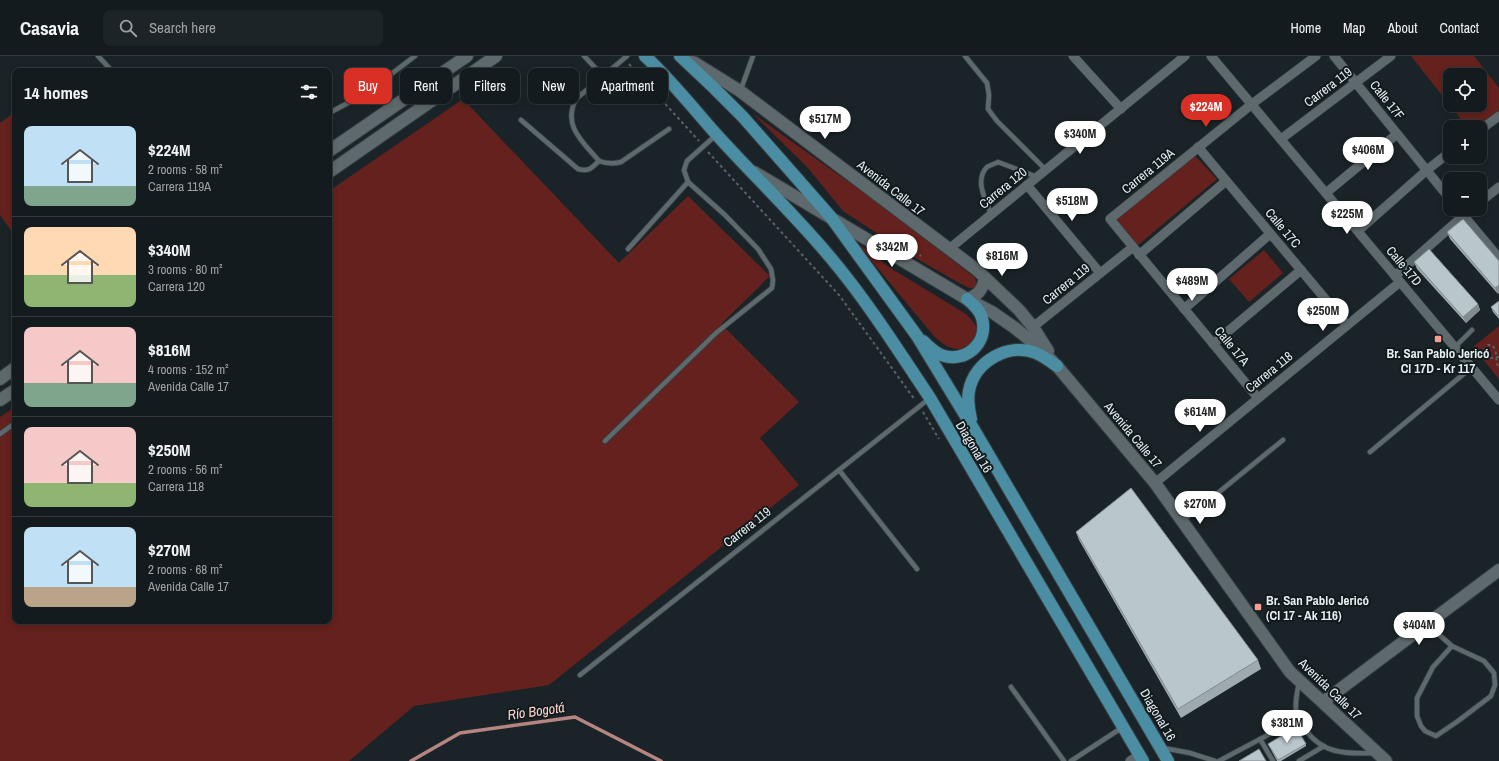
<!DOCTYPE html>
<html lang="en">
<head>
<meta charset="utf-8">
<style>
	body { margin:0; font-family:"Archivo Narrow",sans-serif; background:#1d2427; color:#f1f3f6; height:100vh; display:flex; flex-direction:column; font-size:15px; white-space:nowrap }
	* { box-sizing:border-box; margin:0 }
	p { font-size:13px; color:#9da1a4 }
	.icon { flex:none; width:22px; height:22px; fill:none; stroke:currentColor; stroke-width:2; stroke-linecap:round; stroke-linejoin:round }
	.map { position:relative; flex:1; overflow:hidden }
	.drawer { position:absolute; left:12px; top:12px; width:320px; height:556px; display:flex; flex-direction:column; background:#141b1e; border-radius:8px; box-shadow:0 2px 6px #0003,0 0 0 1px #33393c }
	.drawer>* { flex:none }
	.hud { position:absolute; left:344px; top:12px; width:380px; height:36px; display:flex; gap:8px }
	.buttons { position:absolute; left:1443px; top:12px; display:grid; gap:8px }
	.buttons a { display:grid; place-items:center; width:44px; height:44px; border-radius:8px; background:#141b1e; box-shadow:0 2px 6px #0003,0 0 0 1px #33393c; font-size:20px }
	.price { position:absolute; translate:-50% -34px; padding:0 9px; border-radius:14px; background:#fff; color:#222; font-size:13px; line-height:26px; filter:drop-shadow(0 1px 2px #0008) }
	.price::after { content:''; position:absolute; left:50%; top:24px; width:12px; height:9px; margin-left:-6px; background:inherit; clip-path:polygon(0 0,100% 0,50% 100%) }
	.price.active { background:#d93025; color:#fff }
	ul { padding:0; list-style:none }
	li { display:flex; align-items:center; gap:12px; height:100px; padding:0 12px }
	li+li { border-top:1px solid #33393c }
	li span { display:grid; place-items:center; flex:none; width:112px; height:80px; border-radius:8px; color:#555 }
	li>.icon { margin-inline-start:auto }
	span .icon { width:48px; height:48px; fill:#fffc; stroke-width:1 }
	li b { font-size:17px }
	h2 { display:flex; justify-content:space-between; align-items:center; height:48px; padding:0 12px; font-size:17px }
	.chip { padding:0 14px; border-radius:8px; background:#141b1e; box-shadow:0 2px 6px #0003,0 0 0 1px #33393c; font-size:14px; line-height:36px }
	.chip.active { background:#d93025; color:#fff }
	header { display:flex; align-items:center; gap:24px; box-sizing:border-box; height:56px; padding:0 20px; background:#141b1e; border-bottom:1px solid #33393c }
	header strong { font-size:19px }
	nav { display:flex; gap:22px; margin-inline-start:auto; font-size:14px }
	.search { width:280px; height:36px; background:#1d2427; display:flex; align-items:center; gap:10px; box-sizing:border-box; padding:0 14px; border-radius:8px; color:#9da1a4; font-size:15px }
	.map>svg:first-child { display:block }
</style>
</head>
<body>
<header>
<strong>Casavia</strong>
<div class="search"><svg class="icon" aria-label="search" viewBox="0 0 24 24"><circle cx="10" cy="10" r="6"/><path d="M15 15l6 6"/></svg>Search here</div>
<nav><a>Home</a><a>Map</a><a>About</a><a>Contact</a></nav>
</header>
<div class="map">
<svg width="1499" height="705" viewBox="0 0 1499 705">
	<rect width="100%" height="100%" fill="#1a2428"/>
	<g fill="#64211d" fill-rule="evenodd">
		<path d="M1411,0H1474L1499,32V57L1480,71H1467ZM1450,19H1480V49H1450Z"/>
		<path d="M463,43L619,207L688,140L770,220L721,268L799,346L760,382L799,429L549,629L414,650L349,705H0V361L15,351V565H329V135Z"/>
		<path d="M15,56V180L0,159V67Z"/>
		<path d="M752,57L892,157L974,221L977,227L974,232H969L961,228L907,197L843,155L808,112Z"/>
		<path d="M1195,100L1217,123L1138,189L1115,163Z"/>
		<path d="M855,185L892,213L966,258C972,264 980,272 977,281C975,285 970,289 968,292C952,295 946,291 934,280Z"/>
		<path d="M1264,194L1283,217L1249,246L1229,223Z"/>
		<path d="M1499,270V323L1473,291Z"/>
	</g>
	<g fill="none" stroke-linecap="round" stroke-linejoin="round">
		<path stroke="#b78581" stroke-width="3.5" d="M411,705L460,677L575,661L661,705"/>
		<defs>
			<g id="lane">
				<path d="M98,0L112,15"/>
				<path d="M584,0L603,20"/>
				<path d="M627,0L576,43C562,70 583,86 599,105C607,108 613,108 621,106L669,73"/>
				<path d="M965,0L987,27L989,39L988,53L997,65L1046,114"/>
				<path d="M741,33L753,0"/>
				<path d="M329,57L365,38L415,0"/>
				<path d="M521,64L578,113C590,116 591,112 599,105"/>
				<path d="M991,158C986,145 974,124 987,111C990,109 995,108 998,106L1037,121"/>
				<path d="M628,193L688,126"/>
				<path d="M1455,291L1472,274"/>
				<path d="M0,378L15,367"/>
				<path d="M605,385L716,277L772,232L773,224L771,213L758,193L725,159L688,126L684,114L687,105L715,80"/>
				<path d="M1370,396L1472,311"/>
				<path d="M839,414L917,513"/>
				<path d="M1183,464L1197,454L1283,384"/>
				<path d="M1428,569L1452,590L1484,605L1494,617L1495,629L1491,640L1458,665L1436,680L1425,675L1421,670L1417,660V642L1433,611L1452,590"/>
				<path d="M580,619L930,342"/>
				<path d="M1299,626C1297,637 1294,650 1297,660C1298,664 1303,669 1305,673C1322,698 1346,698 1374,697"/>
				<path d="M1011,631L1064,705"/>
				<path d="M1260,683L1273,705"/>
				<path d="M1163,692L1190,697L1215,705"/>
				<path d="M1071,705L1123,671"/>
				<path d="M1219,705L1298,663"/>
				<path d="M1299,705L1324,690"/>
			</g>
			<g id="street">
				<path d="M1073,0L1121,53"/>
				<path d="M1211,0L1499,344"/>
				<path d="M1334,0L1450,143"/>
				<path d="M1480,74L1499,60"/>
				<path d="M1281,83L1391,0"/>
				<path d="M1198,91L1347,269"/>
				<path d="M1027,129L1100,217"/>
				<path d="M1326,137L1397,78"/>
				<path d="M1480,146L1499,131"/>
				<path d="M1458,153L1499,202"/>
				<path d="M1358,175L1427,114L1450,96"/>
				<path d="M949,193L1185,0"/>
				<path d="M1139,199L1226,125"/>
				<path d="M1395,220L1471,153"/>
				<path d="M1184,253L1270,178"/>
				<path d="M1033,271L1133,191"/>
				<path d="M1213,288L1301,214"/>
				<path d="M1258,342L1110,163L1252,48L1316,0"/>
				<path d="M1155,427L1400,226"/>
				<path d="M1130,705L1139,699"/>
			</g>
			<g id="secondary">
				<path d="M686,4L695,7L740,35L977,214L1019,254L1033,271L1048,295"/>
				<path d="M329,95L467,0"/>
				<path d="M329,116L496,0"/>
				<path d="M754,116L967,243L992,256L1015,272L1037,290L1057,310L1155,427L1290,616L1386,705"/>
				<path d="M967,243C978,240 983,233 985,222"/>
				<path d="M0,323L15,312"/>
				<path d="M0,344L15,334"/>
				<path d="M1323,646L1499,514"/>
			</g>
			<g id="primary">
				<path d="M645,0C671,24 693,52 716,78C754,120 794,158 830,201C867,245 898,294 930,342L1143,705"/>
				<path d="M680,0L713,31L743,61L830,160L917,280L973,372L1168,705"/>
				<path d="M923,285C928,290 934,296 941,299C964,308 989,288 982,262C980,254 973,248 967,243"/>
				<path d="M971,363C969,353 967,345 969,335C974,306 1008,286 1036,297C1043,300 1050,305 1057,310"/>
			</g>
		</defs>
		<use href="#lane" stroke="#363e42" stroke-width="6"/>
		<use href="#street" stroke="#363e42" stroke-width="10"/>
		<use href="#secondary" stroke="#363e42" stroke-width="14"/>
		<use href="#primary" stroke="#363e42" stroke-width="14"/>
		<g stroke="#596265" stroke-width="2" stroke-dasharray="3 3" stroke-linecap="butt">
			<path d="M629,8L699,85"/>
			<path d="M708,96L839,239L915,344"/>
			<path d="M900,185L921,200"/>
			<path d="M1499,301L1491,302L1486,298L1485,293L1488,289H1492C1499,296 1494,305 1499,312"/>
			<path d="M923,356L939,383"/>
		</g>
		<use href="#lane" stroke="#5e696d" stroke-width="4.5"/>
		<use href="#street" stroke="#5e696d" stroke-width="9"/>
		<use href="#secondary" stroke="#5e696d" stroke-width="12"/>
		<use href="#primary" stroke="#4b8ea4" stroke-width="12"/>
	</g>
	<g fill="#9faaaf">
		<path d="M1447,176L1499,205L1498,238L1450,183Z"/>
		<path d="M1414,206L1478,248L1480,254L1466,267L1417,213Z"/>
		<path d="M1499,245V263L1493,256L1491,251Z"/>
		<path d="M1076,476L1258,604L1261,613L1181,662L1079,484Z"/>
		<path d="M1268,688H1306V690L1281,705H1277Z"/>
	</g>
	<g fill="#828b8e">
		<path d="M1499,229V237L1498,238L1495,232Z"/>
		<path d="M1478,248L1480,254L1466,267L1463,261Z"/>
	</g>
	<g fill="#b9c6cb" stroke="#828b8e">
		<path d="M1463,163L1499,205V229L1495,232L1447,176Z"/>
		<path d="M1429,193L1478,248L1463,261L1414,206Z"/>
		<path d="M1499,245V261L1491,251Z"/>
		<path d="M1131,432L1258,604L1178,653L1076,476Z"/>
		<path d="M1296,671L1306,688L1278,704L1268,688Z"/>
		<path d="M1259,693L1266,705H1239Z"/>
	</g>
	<g fill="#f59c93" stroke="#111b1e" stroke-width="1.5">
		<rect x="1434" y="279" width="8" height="8" rx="2"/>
		<rect x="1254" y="547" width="8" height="8" rx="2"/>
	</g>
	<g text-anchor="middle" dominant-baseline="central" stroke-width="4" stroke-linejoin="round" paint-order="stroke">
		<g font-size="13" fill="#e6edef" stroke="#111b1e">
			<text transform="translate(1328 31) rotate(-37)">Carrera 119</text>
			<text transform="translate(1387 44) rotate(51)">Calle 17F</text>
			<text transform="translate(1148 115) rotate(-39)">Carrera 119A</text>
			<text transform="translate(891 132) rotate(38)">Avenida Calle 17</text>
			<text transform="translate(1003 132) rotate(-39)">Carrera 120</text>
			<text transform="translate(1283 172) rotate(50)">Calle 17C</text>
			<text transform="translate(1404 210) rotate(50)">Calle 17D</text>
			<text transform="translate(1066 228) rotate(-39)">Carrera 119</text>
			<text transform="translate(1232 290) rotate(50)">Calle 17A</text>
			<text transform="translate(1269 316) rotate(-39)">Carrera 118</text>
			<text transform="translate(1133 379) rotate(50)">Avenida Calle 17</text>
			<text transform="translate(974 391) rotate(59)">Diagonal 16</text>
			<text transform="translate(747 471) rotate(-38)">Carrera 119</text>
			<text transform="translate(1330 633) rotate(44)">Avenida Calle 17</text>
			<text transform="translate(1158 659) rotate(60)">Diagonal 16</text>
		</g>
		<g font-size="13" font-weight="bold" fill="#e6edef" stroke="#111b1e">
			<text x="1438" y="297">Br. San Pablo Jericó<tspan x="1438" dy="15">Cl 17D - Kr 117</tspan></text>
			<text x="1266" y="544" text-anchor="start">Br. San Pablo Jericó<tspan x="1266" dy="15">(Cl 17 - Ak 116)</tspan></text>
		</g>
		<g font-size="14" font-style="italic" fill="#fdd0ca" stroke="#111b1e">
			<text transform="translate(536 655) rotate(-8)">Río Bogotá</text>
		</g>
	</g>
</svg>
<div class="buttons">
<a><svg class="icon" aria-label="locate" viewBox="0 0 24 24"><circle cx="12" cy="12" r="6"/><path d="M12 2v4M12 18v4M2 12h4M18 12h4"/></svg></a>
<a>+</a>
<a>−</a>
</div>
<b class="price active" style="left:1206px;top:72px">$224M</b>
<b class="price" style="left:825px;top:84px">$517M</b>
<b class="price" style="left:1080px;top:99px">$340M</b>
<b class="price" style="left:1368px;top:115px">$406M</b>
<b class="price" style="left:1072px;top:166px">$518M</b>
<b class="price" style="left:1347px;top:179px">$225M</b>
<b class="price" style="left:892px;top:212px">$342M</b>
<b class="price" style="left:1002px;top:221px">$816M</b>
<b class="price" style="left:1192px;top:246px">$489M</b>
<b class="price" style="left:1323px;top:276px">$250M</b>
<b class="price" style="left:1200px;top:377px">$614M</b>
<b class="price" style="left:1200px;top:469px">$270M</b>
<b class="price" style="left:1419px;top:590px">$404M</b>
<b class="price" style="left:1287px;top:688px">$381M</b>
<div class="hud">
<a class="chip active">Buy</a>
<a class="chip">Rent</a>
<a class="chip">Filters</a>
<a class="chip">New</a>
<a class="chip">Apartment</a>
</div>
<section class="drawer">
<h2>14 homes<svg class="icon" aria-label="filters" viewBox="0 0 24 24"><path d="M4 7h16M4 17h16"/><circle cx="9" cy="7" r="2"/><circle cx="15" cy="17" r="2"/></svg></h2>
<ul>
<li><span style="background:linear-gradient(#bfe0f5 75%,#7fa58c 0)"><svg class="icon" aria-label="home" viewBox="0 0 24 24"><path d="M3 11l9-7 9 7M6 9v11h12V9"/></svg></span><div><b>$224M</b><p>2 rooms · 58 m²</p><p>Carrera 119A</p></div></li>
<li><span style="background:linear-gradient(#ffd9b3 60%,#8fb573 0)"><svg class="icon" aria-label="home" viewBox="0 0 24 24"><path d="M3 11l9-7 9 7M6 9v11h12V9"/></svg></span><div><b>$340M</b><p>3 rooms · 80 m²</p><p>Carrera 120</p></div></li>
<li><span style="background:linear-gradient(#f6c9c9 70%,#7fa58c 0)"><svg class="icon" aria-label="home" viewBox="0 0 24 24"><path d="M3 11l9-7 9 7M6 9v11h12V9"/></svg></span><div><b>$816M</b><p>4 rooms · 152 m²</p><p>Avenida Calle 17</p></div></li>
<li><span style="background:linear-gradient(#f6c9c9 70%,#8fb573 0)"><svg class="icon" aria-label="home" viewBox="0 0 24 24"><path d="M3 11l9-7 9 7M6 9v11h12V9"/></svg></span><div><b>$250M</b><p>2 rooms · 56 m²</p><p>Carrera 118</p></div></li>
<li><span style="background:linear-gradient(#bfe0f5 75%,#b9a48a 0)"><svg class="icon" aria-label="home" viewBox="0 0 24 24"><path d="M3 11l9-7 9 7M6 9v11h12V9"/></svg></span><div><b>$270M</b><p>2 rooms · 68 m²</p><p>Avenida Calle 17</p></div></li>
</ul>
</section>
</div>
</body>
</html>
